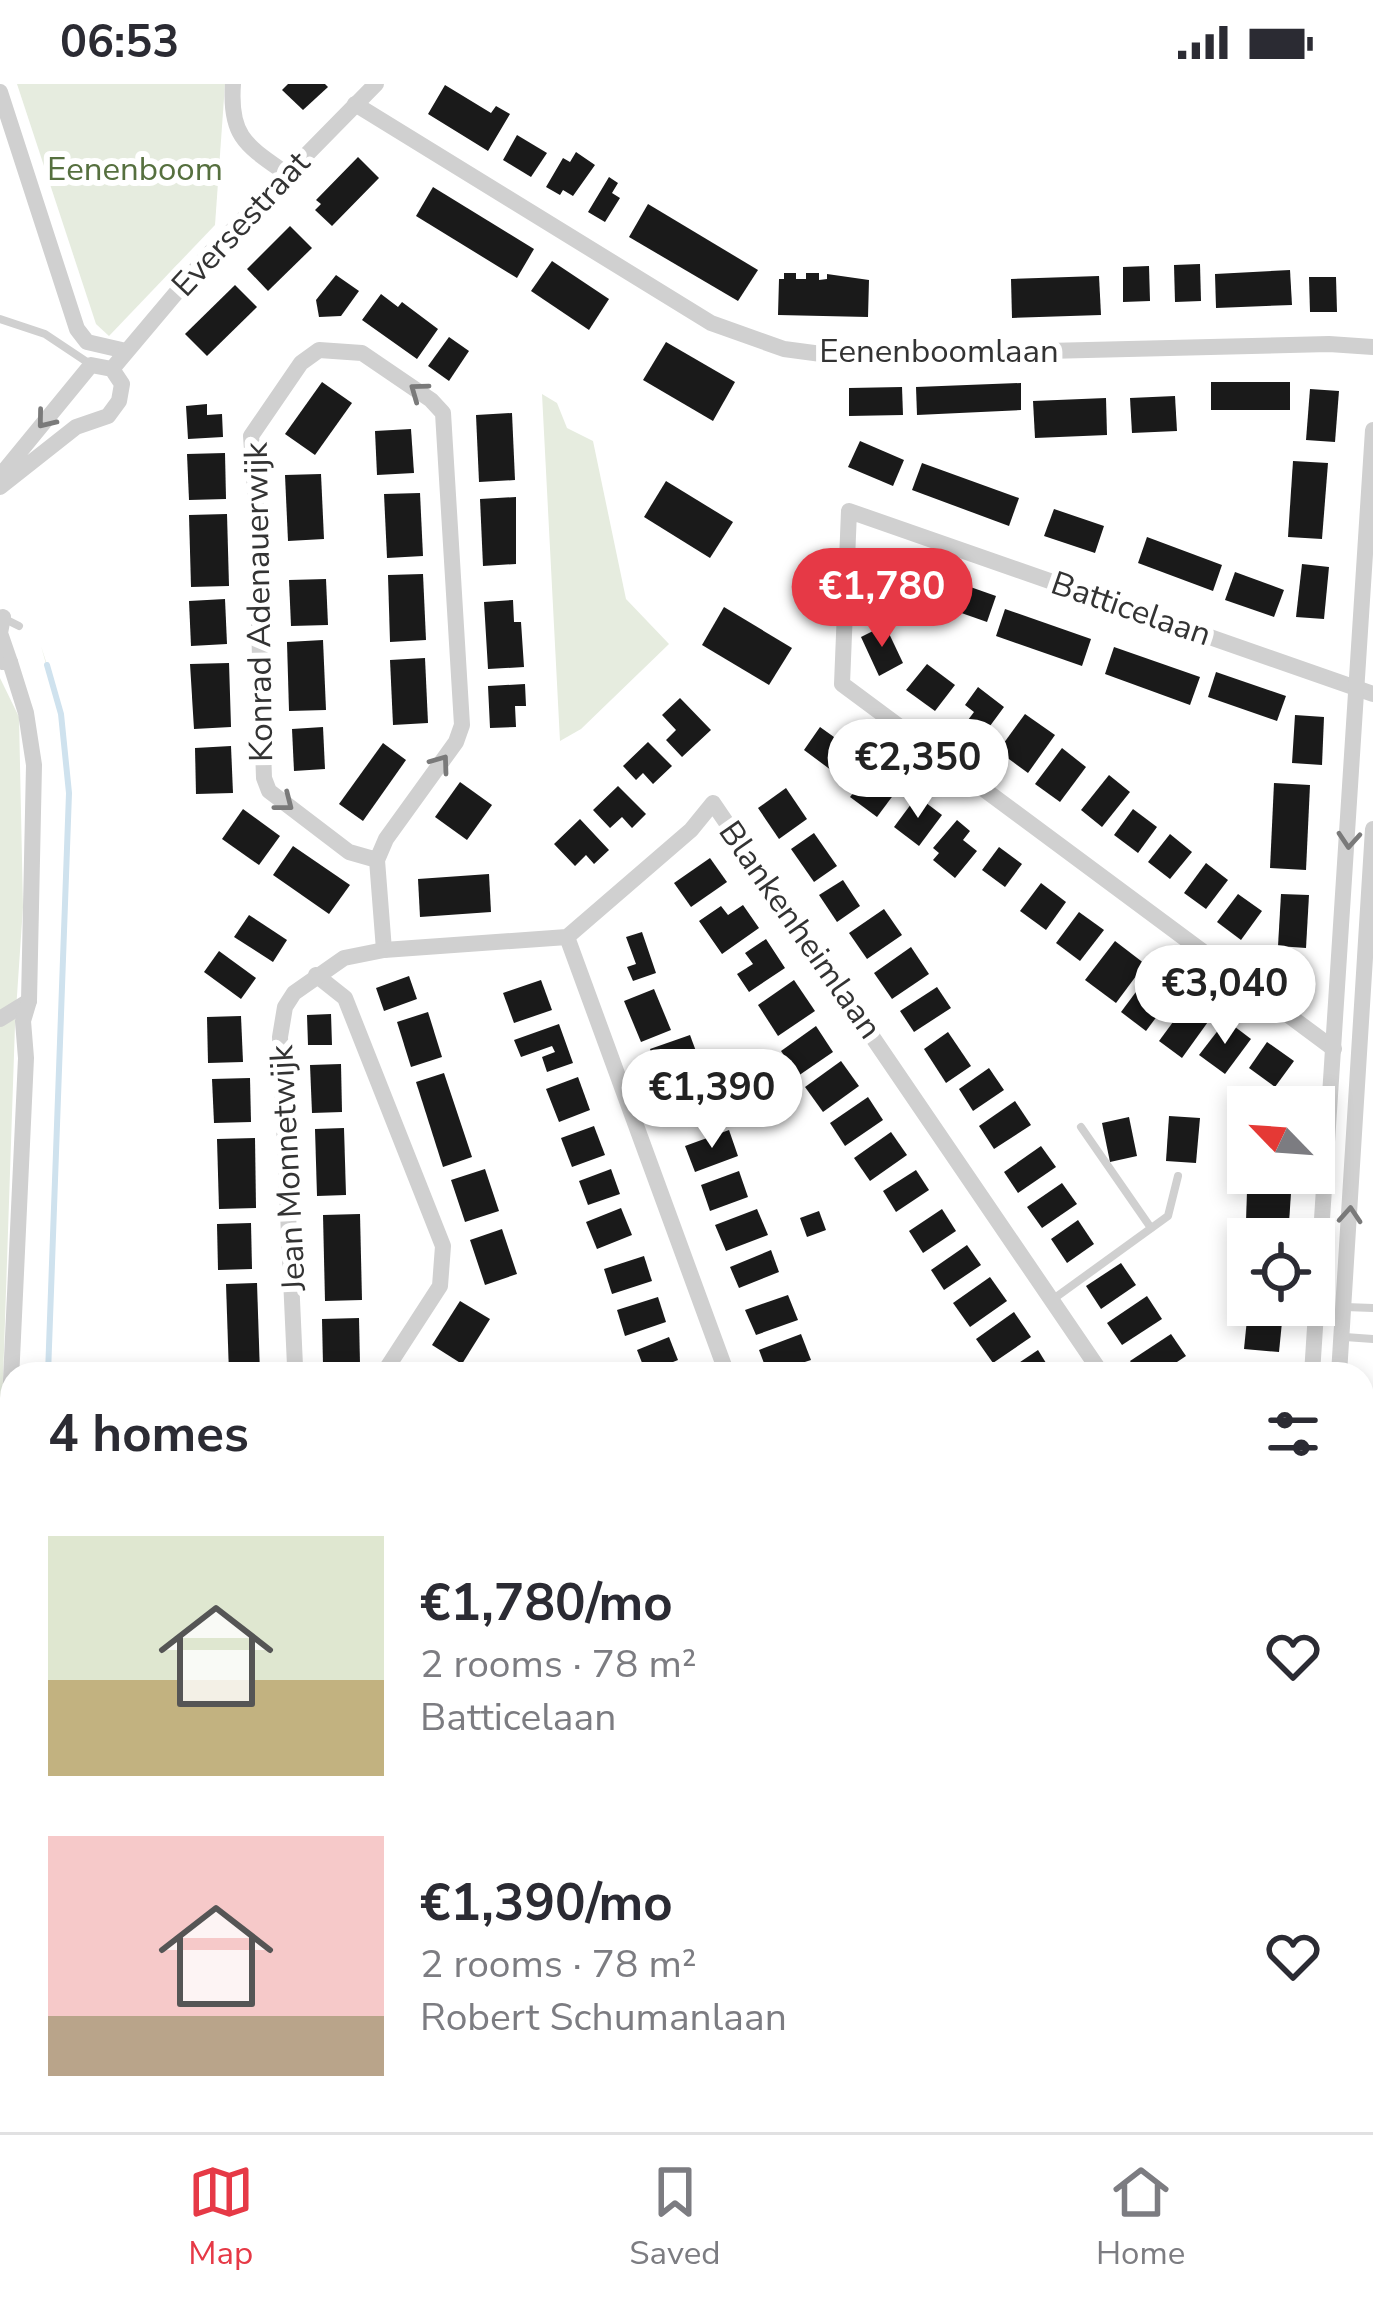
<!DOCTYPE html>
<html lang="en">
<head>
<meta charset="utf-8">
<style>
	body { margin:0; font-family:"Nunito Sans",sans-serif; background:#f2f2f3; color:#2b2b33; height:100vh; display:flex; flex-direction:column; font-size:45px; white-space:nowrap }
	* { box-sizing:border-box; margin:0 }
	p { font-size:39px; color:#7c7c81 }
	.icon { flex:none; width:66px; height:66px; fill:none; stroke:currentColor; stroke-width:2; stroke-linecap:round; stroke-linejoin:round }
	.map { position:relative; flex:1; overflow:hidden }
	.sheet { position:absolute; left:0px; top:1278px; width:1374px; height:771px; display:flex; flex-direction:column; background:#fff; border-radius:36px 36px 0 0; box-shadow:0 6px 18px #0003 }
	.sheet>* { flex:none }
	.needle { width:78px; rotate:295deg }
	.tools { position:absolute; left:1227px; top:1002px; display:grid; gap:24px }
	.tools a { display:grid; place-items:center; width:108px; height:108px; border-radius:0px; background:#fff; box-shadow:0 6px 18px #0003; font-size:60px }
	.price { position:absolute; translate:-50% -102px; padding:0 27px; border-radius:42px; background:#fff; color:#222; font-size:39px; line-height:78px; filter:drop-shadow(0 3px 6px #0008) }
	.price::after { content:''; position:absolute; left:50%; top:72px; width:36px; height:27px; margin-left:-18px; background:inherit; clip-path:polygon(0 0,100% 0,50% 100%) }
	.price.current { background:#e63946; color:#fff }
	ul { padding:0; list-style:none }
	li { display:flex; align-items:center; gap:36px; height:300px; padding:0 48px }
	li span { display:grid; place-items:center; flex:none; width:336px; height:240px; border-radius:0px; color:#555 }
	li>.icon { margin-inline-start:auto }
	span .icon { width:144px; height:144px; fill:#fffc; stroke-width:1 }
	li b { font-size:51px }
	h2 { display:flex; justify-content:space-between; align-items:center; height:144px; padding:0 48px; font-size:51px }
	.status { display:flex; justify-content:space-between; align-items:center; height:84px; padding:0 60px; background:#fff; direction:ltr }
	.status svg { height:33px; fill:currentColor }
	.menu { display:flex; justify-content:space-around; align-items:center; height:168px; border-top:3px solid #e1e1e2; background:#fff; font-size:33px; color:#7c7c81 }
	.menu a { display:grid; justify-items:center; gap:6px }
	.menu .current { color:#e63946 }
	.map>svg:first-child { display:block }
</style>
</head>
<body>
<div class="status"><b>06:53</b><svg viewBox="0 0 49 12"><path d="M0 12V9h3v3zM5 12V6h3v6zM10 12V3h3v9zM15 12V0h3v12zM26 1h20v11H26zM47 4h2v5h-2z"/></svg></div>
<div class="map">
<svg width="1373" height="2048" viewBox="0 0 1373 2048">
	<rect width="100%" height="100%" fill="#fff"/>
	<g fill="#e6ecdf">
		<path d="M17,0H225L215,141L109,252L96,240Z"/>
		<path d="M542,310L557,319L567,344L593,357L626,515L669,560L581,645L560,657Z"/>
		<path d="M41,562L63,630L70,709L49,1290L68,709L60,630Z"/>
		<path d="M0,594L19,633L23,823L15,941L0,1384Z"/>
		<path d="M0,1422L5,1427L12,1595V2037H43L44,2048H0Z"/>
		<path d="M1373,1857V1953L1362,1959V1871Z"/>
		<path d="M61,2037H275L278,2048H62Z"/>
	</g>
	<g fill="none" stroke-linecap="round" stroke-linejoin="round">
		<g stroke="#cfe2ee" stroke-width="6">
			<path d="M47,581L61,630L69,709L48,1290"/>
			<path d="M61,2037L62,2048"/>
		</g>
	</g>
	<g fill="#1a1a1a">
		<path d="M288,0H325L328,3L303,26L282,6Z"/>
		<path d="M445,1L491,29L496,22L510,30L488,67L428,30Z"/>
		<path d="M517,51L547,69L531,93L503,76Z"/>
		<path d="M576,68L595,81L573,112L563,106L560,111L546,103L563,74L570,78Z"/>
		<path d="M358,73L379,94L332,142L315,126L321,120L316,116Z"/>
		<path d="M609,93L618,99L612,109L620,114L605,138L588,128Z"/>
		<path d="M433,103L534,165L517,194L416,132Z"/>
		<path d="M648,120L758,186L738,217L629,153Z"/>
		<path d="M290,142L312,164L268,207L247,185Z"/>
		<path d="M552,177L609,215L589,246L531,207Z"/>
		<path d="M1200,180L1201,217L1175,218L1174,181Z"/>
		<path d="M1149,182L1150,217L1123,218V183Z"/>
		<path d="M1290,186L1292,221L1216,224L1215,190Z"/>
		<path d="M784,189H796V195H806V189H819V196L827,195V190L869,196L868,233L778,231L779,195H784Z"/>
		<path d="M336,191L359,207L341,232L319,233L316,216Z"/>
		<path d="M1099,192L1101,231L1012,234L1011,195Z"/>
		<path d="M1309,193H1336L1337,228H1310Z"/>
		<path d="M235,201L257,223L207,272L185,250Z"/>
		<path d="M381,210L398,223L402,218L438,245L417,275L362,236Z"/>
		<path d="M449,253L469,267L449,297L428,282Z"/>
		<path d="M666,258L735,298L713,337L643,296Z"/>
		<path d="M322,298L352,319L315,371L285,350Z"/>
		<rect x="1211" y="298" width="79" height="28"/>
		<path d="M1021,299V326L917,331L916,303Z"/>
		<path d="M902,303L903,331L849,332V304Z"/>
		<path d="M1310,305L1339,307L1335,358L1306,356Z"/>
		<path d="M1175,312L1177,347L1132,349L1130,314Z"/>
		<path d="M1106,314L1107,351L1035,354L1033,317Z"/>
		<path d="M207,320V331L222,330L223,353L188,355L186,322Z"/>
		<path d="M512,329L515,396L479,398L476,331Z"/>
		<path d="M411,345L414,389L377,391L375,347Z"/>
		<path d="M860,357L904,376L893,402L848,383Z"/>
		<path d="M225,369L226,415L189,416L187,370Z"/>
		<path d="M1293,377L1328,379L1322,455L1288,453Z"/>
		<path d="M922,379L1019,414L1009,442L912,406Z"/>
		<path d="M321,390L324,455L288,457L285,391Z"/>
		<path d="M666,397L733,438L710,474L644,433Z"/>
		<path d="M420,409L423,472L387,474L384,410Z"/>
		<path d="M516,413V480L483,482L480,415Z"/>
		<path d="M1054,425L1104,442L1095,469L1044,452Z"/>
		<path d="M227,430L229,502L191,503L189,431Z"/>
		<path d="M1147,453L1222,481L1213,507L1138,479Z"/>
		<path d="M880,468L911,481L896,515L866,503Z"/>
		<path d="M1302,480L1329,483L1324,535L1296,533Z"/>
		<path d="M922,486L996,512L987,538L913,512Z"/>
		<path d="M1235,488L1284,506L1274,533L1225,516Z"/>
		<path d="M423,490L426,556L390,558L388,491Z"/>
		<path d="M326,495L328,541L291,542L289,496Z"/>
		<path d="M225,515L227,560L191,562L189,517Z"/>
		<path d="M513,516L514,538H521L524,583L488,585L484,518Z"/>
		<path d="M724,523L792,564L769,601L702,561Z"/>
		<path d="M1005,525L1091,555L1082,582L996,552Z"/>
		<path d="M885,541L903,579L879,592L861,553Z"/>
		<path d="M323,556L326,626L289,627L287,558Z"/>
		<path d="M1114,563L1200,593L1190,621L1105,590Z"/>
		<path d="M425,574L428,639L393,641L390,576Z"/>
		<path d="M229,579L231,643L194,645L190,580Z"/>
		<path d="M927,580L955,601L935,627L906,606Z"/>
		<path d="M1216,588L1286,612L1277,637L1208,613Z"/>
		<path d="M525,600L526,622H515L516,643L490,644L488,602Z"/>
		<path d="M978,603L1004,623L976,661L959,648L974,628L965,621Z"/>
		<path d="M680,614L711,646L682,673L666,656L676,646L662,631Z"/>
		<path d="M1025,630L1055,651L1028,689L998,667Z"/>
		<path d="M1295,631L1324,633L1322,681L1292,679Z"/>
		<path d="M323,643L325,685L294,687L292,645Z"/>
		<path d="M820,643L841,658L844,654L859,664L839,692L804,666Z"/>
		<path d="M648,658L672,682L653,700L643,689L636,696L623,682Z"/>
		<path d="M383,659L406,676L363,737L339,720Z"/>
		<path d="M231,662L233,709L196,710L195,664Z"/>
		<path d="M1062,664L1086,683L1060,718L1035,700Z"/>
		<path d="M877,679L903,698L877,733L850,713Z"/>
		<path d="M1109,691L1130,708L1102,743L1081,726Z"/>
		<path d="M460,698L492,721L467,756L435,733Z"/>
		<path d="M1274,699L1310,701L1306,786L1270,784Z"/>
		<path d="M618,702L646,730L632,744L622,733L610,744L593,726Z"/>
		<path d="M786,704L807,735L779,755L758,724Z"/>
		<path d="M917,712L942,731L919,762L894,743Z"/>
		<path d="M243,725L280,752L259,781L222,755Z"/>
		<path d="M1133,725L1157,743L1138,769L1114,751Z"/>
		<path d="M580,735L609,766L594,780L586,771L575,782L554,760Z"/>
		<path d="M957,736L970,747L963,756L977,767L955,794L933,776L939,769L933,764Z"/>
		<path d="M814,749L837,782L814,798L791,765Z"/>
		<path d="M1170,750L1192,768L1170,795L1148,778Z"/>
		<path d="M293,762L350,801L329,830L273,791Z"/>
		<path d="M999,763L1022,780L1005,803L982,786Z"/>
		<path d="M710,774L727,798L691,823L674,799Z"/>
		<path d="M1206,779L1228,796L1206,825L1184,809Z"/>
		<path d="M489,790L491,828L420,833L418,795Z"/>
		<path d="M843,796L860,822L837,838L819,811Z"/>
		<path d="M1041,799L1066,818L1046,846L1020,827Z"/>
		<path d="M1238,810L1262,827L1241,856L1217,838Z"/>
		<path d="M1281,810L1309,811L1306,864L1278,862Z"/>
		<path d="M743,821L759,844L722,870L699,837L721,822L728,831Z"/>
		<path d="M884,825L902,851L867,875L849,849Z"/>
		<path d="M1079,828L1104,846L1080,877L1056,859Z"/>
		<path d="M249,831L287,856L273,878L234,853Z"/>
		<path d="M642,848L656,889L633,897L627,883L636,880L626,853Z"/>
		<path d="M766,855L785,884L749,908L737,890L753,880L745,869Z"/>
		<path d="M1115,857L1145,880L1116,919L1085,896Z"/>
		<path d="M911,863L929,890L892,915L874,889Z"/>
		<path d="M219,867L256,894L241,915L204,888Z"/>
		<path d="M1150,889L1175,908L1146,947L1121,928Z"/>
		<path d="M409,892L417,915L384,927L376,904Z"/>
		<path d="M541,896L552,926L514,939L503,909Z"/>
		<path d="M794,896L815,927L778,952L758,921Z"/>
		<path d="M937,903L951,924L914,948L900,927Z"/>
		<path d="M654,905L671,946L641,958L624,917Z"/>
		<path d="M1187,919L1210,935L1182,974L1159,957Z"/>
		<path d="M428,928L442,973L411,983L397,938Z"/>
		<path d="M331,930L332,961H308L307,931Z"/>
		<path d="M241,932L243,978L208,979L207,933Z"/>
		<path d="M1226,936L1251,955L1225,990L1199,971Z"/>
		<path d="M559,940L573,979L547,988L542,973L555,968L552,962L521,973L514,956Z"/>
		<path d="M816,942L833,968L798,992L781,967Z"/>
		<path d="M948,948L971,982L946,999L924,965Z"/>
		<path d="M690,951L704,989L664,1003L650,965Z"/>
		<path d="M1267,958L1294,977L1275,1003L1249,984Z"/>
		<path d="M841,977L859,1002L823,1028L805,1003Z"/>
		<path d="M341,980L342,1028L312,1029L310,981Z"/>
		<path d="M989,984L1004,1006L973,1027L959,1005Z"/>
		<path d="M444,989L472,1073L443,1083L416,998Z"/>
		<path d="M578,993L590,1026L559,1038L546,1005Z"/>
		<path d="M250,994L251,1038L214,1039L212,995Z"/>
		<path d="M710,1000L723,1031L700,1040L696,1031L678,1038L669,1017Z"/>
		<path d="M868,1013L883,1036L845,1062L830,1039Z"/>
		<path d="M1015,1017L1031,1041L994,1065L979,1042Z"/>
		<path d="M1169,1032L1200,1034L1196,1079L1166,1077Z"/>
		<path d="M1129,1033L1137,1072L1110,1078L1102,1039Z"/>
		<path d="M594,1042L605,1071L572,1083L561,1054Z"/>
		<path d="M344,1044L346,1111L317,1112L315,1045Z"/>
		<path d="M729,1046L738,1072L695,1088L685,1062Z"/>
		<path d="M891,1048L907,1071L870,1097L854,1074Z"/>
		<path d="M255,1054L256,1124L219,1125L217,1055Z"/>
		<path d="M1041,1062L1056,1083L1018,1109L1004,1088Z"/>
		<path d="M485,1085L499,1127L465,1138L451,1096Z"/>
		<path d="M611,1085L620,1110L588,1121L579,1097Z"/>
		<path d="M916,1086L929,1106L896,1128L883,1107Z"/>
		<path d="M739,1087L748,1113L710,1127L701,1101Z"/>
		<path d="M1062,1099L1077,1120L1042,1144L1027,1123Z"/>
		<path d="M1247,1107L1291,1109L1289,1139L1246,1137Z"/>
		<path d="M621,1124L632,1151L597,1165L586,1138Z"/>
		<path d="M757,1125L768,1151L726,1167L715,1141Z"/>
		<path d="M942,1125L956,1147L923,1169L909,1147Z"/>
		<path d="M819,1127L826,1146L807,1153L800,1134Z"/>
		<path d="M360,1130L362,1216L325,1217L323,1131Z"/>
		<path d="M1078,1136L1094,1160L1067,1179L1051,1155Z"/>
		<path d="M251,1139L252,1185L218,1186L217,1140Z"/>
		<path d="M502,1145L517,1190L485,1201L470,1156Z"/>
		<path d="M967,1161L981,1181L944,1206L931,1186Z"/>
		<path d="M771,1166L779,1188L739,1204L730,1183Z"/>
		<path d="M644,1172L652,1197L612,1210L604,1185Z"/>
		<path d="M1121,1179L1136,1201L1101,1225L1086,1202Z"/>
		<path d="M990,1193L1007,1217L970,1243L953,1219Z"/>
		<path d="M257,1199L260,1290H229L226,1200Z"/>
		<path d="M788,1211L798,1236L756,1251L745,1226Z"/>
		<path d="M1147,1212L1162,1235L1122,1261L1107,1239Z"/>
		<path d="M658,1213L666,1238L625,1252L617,1226Z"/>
		<path d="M460,1217L490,1235L462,1280L432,1261Z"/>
		<path d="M1014,1228L1031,1253L993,1279L976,1255Z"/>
		<path d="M359,1234L360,1280L323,1281L322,1235Z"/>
		<path d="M1247,1235L1282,1238L1279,1268L1244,1265Z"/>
		<path d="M801,1250L811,1276L768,1290L759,1266Z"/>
		<path d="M1171,1250L1186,1272L1159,1290H1139L1130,1277Z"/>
		<path d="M669,1253L678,1276L646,1289L637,1266Z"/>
		<path d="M1038,1266L1051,1287L1046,1290H1002Z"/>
		<path d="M1235,1283L1274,1286V1290H1234Z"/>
		<path d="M1373,1529V1558L1362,1561V1533Z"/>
		<path d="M1365,1755L1373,1763V1778L1362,1788Z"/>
	</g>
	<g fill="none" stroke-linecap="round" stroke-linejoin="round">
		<g stroke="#d0d0d0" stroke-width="8">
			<path d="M0,235L45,250L90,280"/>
			<path d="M1,533L19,542"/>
			<path d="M1081,1043L1151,1144"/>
			<path d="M1052,1216L1168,1132L1178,1092"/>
			<path d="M1345,1223L1373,1224"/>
			<path d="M1345,1253L1373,1255"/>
		</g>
		<g stroke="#d0d0d0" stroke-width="16">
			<path d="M233,0C229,53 247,62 287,90"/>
			<path d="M0,8L77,245L87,258L126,267"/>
			<path d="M355,20L711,239L784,265L829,271L926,270L1329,260L1373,263"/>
			<path d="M112,285L208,171L376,0"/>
			<path d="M0,392L91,281L112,285L122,300L119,317L108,332L76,343L0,403"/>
			<path d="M3,533L0,549L10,578H3"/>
			<path d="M377,776L349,768L269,707L264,694L259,542L263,514L251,352L301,279L319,266L362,269L431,316L443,329L462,641L456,658L386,755L377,776L384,866"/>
			<path d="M567,853L727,1290"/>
			<path d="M316,891L345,914L443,1162L440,1202L383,1290"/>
			<path d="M0,935L29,917"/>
			<path d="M1334,965L842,600L849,427L1373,610"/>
			<path d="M300,1290L295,1282L280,953L285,923L294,909L344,874L384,866L567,853L691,746L713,719L1102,1290"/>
			<path d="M1312,1290L1373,346"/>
			<path d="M1339,1290L1373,745"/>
			<path d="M0,1403L7,1382L26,974L23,937L29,917L34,681L26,629L10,578"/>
			<path d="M0,1473L12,1712"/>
			<path d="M1362,1595L1373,1592"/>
			<path d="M1362,1707L1373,1699"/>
			<path d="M0,1814H12"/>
			<path d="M0,1845H12"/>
			<path d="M25,2037L26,2048"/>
		</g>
	</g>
	<defs><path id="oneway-chevron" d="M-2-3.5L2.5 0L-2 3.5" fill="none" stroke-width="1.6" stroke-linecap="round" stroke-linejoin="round" transform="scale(3)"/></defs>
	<g stroke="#7a7a7a">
		<use href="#oneway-chevron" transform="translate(418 307) rotate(-144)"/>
		<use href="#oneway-chevron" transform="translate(45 336) rotate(129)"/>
		<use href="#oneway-chevron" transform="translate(441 679) rotate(-54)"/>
		<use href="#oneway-chevron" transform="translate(285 719) rotate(38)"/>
		<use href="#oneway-chevron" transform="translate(1349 756) rotate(94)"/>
		<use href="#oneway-chevron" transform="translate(1350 1131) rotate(-86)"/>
	</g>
	<g text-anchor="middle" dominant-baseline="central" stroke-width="12" stroke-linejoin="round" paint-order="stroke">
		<g font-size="33" fill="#56703f" stroke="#fff">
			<text x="135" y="85">Eenenboom</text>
		</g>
		<g font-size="33" fill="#333" stroke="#fff">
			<text transform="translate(241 140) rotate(-47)">Eversestraat</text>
			<text x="939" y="267">Eenenboomlaan</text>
			<text transform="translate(259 518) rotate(-91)">Konrad Adenauerwijk</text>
			<text transform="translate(1131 525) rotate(19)">Batticelaan</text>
			<text transform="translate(800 846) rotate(55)">Blankenheimlaan</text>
			<text transform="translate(288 1084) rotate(-93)">Jean Monnetwijk</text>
		</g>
	</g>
</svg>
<div class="tools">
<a><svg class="needle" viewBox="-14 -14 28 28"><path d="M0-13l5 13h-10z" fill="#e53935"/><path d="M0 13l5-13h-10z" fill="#7c7c81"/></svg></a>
<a><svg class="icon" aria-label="locate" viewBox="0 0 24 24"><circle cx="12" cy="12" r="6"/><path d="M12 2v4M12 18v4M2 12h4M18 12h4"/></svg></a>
</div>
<b class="price current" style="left:882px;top:566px">€1,780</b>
<b class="price" style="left:918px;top:737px">€2,350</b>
<b class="price" style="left:1225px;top:963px">€3,040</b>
<b class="price" style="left:712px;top:1067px">€1,390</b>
<section class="sheet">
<h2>4 homes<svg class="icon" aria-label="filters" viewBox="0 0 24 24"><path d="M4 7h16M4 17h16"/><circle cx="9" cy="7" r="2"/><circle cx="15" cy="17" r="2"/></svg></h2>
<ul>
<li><span style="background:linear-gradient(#dfe7d0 60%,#c2b280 0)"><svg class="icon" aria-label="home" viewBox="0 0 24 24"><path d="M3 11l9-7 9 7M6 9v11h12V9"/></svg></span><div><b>€1,780/mo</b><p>2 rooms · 78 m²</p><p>Batticelaan</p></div><svg class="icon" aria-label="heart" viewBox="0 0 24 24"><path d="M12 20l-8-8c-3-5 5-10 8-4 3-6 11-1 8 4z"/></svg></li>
<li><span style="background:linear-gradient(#f6c9c9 75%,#b9a48a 0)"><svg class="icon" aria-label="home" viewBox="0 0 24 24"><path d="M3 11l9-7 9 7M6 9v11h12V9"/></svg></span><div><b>€1,390/mo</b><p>2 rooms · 78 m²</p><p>Robert Schumanlaan</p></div><svg class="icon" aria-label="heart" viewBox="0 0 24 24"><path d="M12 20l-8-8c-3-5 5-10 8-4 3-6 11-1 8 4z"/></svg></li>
</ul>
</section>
</div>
<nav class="menu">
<a class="current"><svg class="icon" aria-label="map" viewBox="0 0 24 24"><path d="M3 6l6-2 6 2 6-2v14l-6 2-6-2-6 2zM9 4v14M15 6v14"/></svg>Map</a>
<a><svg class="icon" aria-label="saved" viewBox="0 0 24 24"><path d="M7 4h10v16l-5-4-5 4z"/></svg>Saved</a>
<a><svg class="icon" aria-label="home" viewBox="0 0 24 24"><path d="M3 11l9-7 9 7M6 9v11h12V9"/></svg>Home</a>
</nav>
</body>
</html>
